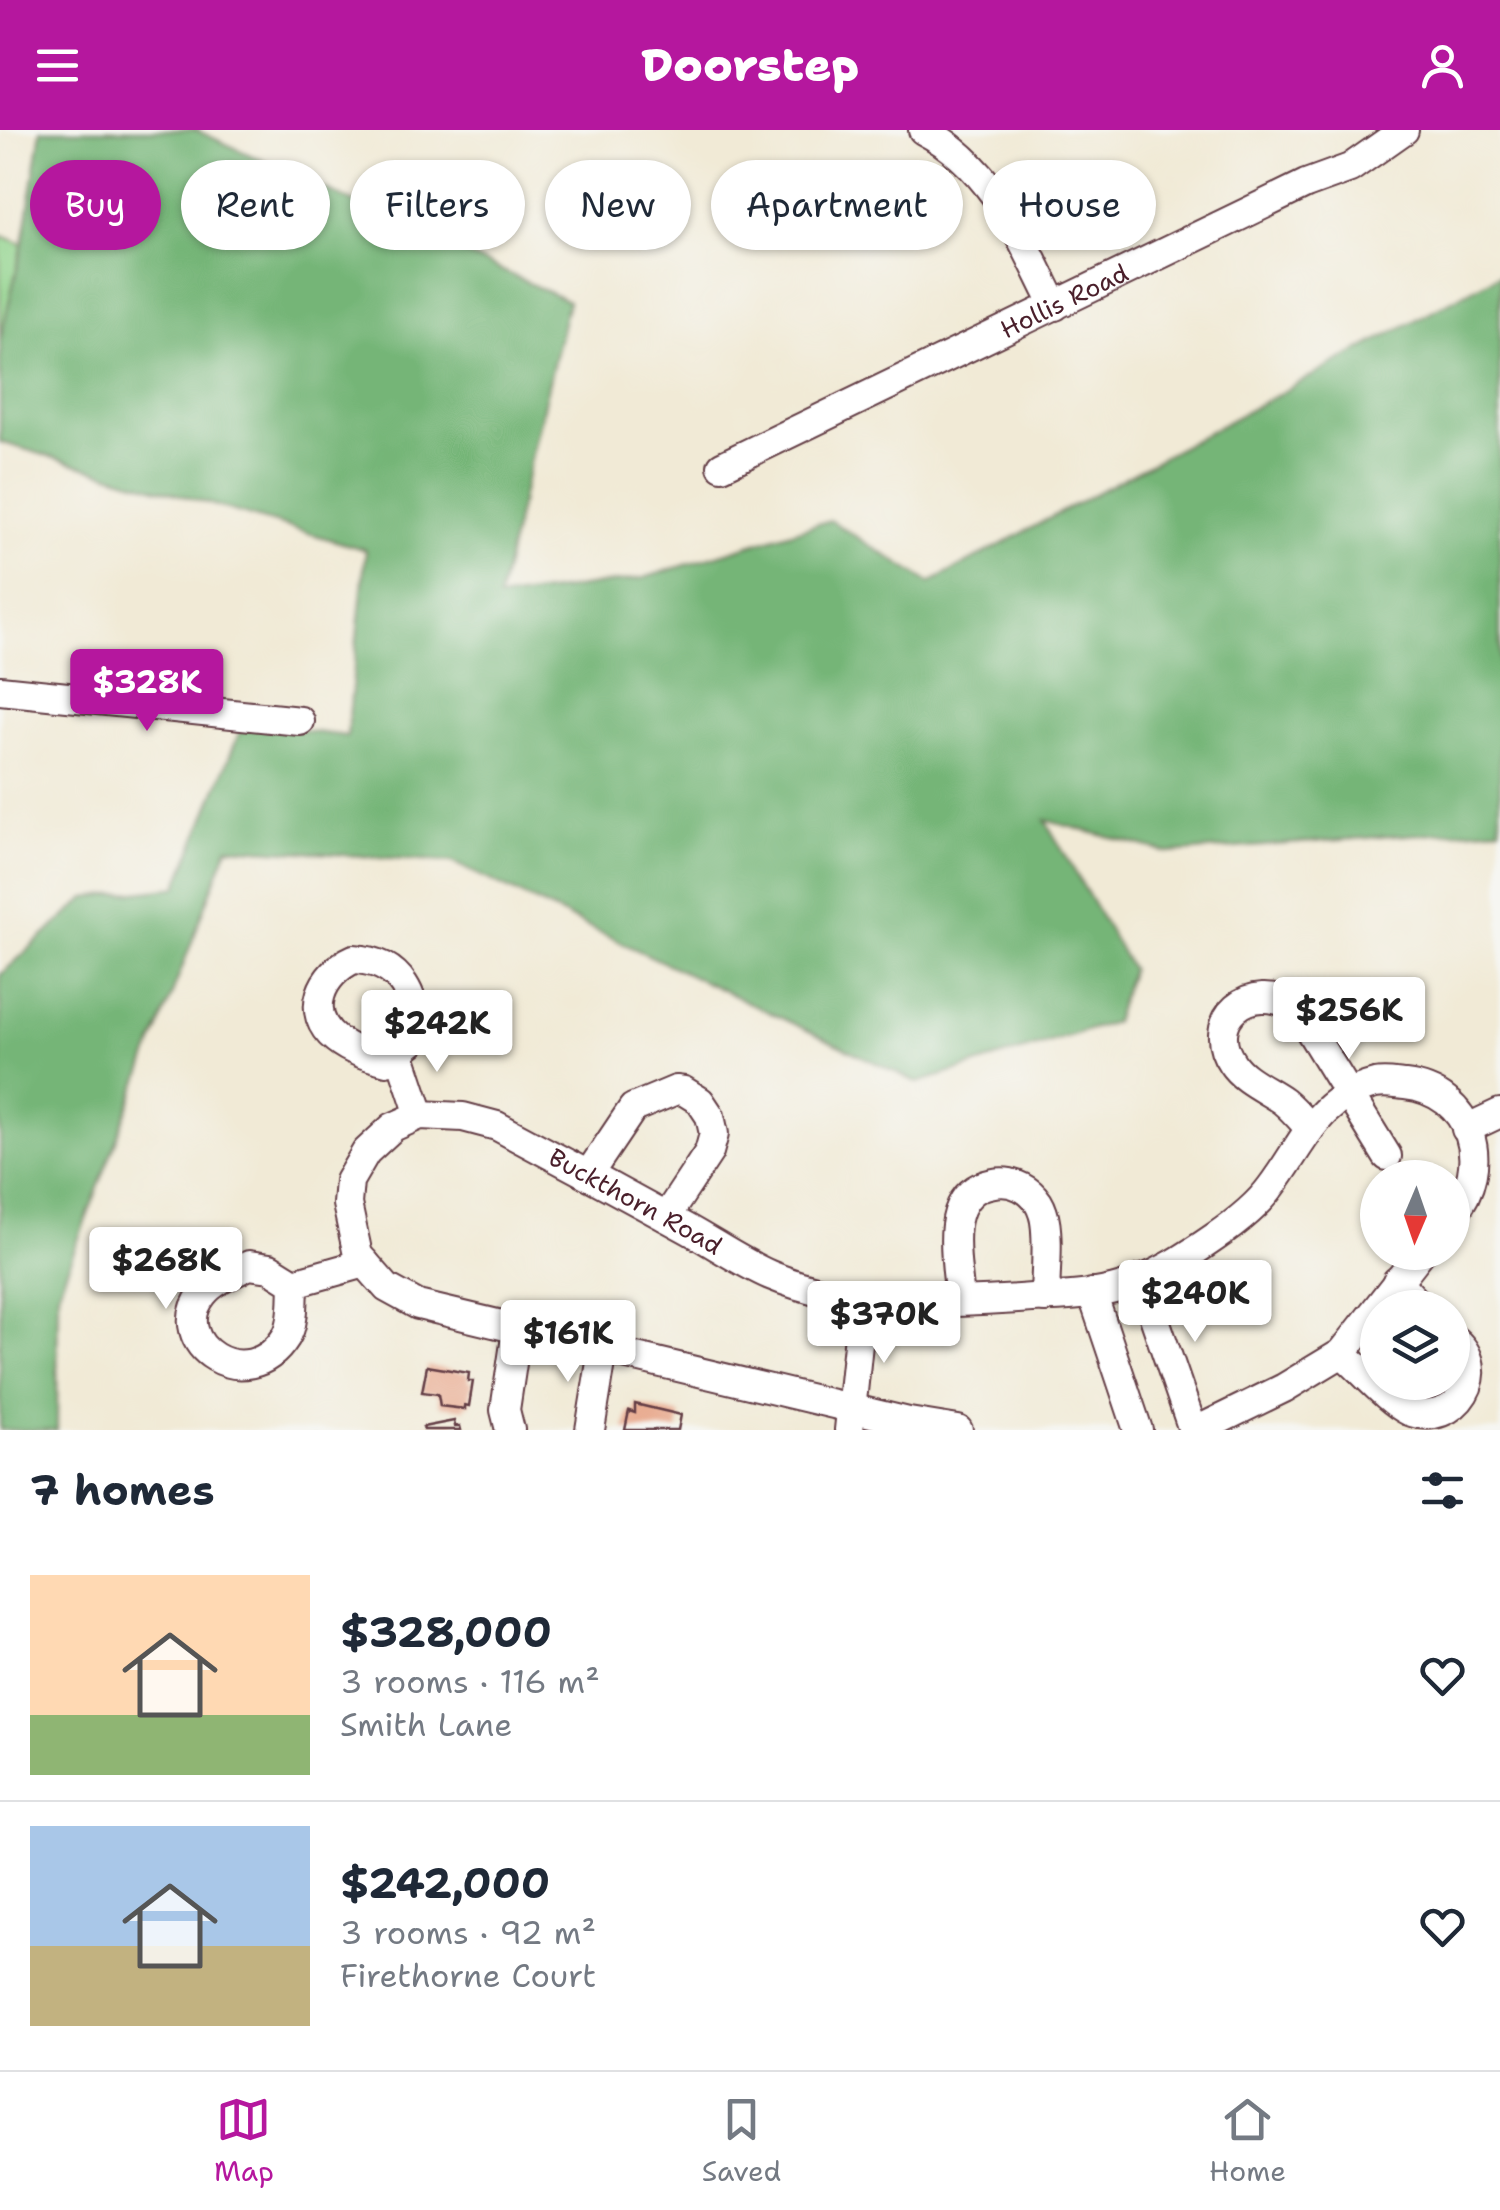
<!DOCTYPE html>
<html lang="en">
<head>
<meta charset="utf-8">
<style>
	body { margin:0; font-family:"Shantell Sans",sans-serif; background:#f6f6f7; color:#1f2937; height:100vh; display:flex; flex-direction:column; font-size:38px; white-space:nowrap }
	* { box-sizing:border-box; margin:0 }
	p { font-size:32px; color:#747a83 }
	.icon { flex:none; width:55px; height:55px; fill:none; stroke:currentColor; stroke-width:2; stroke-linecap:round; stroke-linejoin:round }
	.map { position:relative; height:1300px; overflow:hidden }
	.drawer { display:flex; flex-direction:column; background:#fff; flex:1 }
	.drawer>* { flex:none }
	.top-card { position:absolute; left:30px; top:30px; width:1440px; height:90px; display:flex; gap:20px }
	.needle { width:65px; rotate:182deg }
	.fabs { position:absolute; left:1360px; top:1030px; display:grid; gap:20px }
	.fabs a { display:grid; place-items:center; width:110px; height:110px; border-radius:50%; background:#fff; box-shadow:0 2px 8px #0004; font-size:50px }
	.price { position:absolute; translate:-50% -85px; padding:0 22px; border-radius:10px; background:#fff; color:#222; font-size:32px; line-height:65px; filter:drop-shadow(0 2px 5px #0008) }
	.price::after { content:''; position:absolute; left:50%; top:60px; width:30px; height:22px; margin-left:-15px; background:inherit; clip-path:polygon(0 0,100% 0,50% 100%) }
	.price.current { background:#b5179e; color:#fff }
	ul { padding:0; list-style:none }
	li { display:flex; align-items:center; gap:30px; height:250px; padding:0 30px }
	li+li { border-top:2px solid #e0e1e3 }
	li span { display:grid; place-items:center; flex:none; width:280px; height:200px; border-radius:0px; color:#555 }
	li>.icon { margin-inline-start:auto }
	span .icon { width:120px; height:120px; fill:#fffc; stroke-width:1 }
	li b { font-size:42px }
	h2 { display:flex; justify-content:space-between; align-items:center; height:120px; padding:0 30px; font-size:42px }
	.chip { padding:0 35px; border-radius:45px; background:#fff; box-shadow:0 2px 8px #0004; font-size:35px; line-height:90px }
	.chip.current { background:#b5179e; color:#fff }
	header { display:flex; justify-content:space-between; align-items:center; height:130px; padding:0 30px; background:#b5179e; color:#fff; font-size:45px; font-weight:800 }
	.dock { display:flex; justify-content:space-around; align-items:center; height:140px; border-top:2px solid #e0e1e3; background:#fff; font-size:28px; color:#747a83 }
	.dock a { display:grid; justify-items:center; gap:5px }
	.dock .current { color:#b5179e }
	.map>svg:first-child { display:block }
</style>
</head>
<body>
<header><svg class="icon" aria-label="menu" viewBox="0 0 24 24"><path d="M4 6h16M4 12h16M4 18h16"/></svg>Doorstep<svg class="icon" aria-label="person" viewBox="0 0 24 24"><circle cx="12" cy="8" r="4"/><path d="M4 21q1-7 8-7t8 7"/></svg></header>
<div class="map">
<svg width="1500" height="1300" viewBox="0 0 1500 1300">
	<rect width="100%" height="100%" fill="#f6f6f2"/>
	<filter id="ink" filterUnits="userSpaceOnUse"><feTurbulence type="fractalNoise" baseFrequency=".01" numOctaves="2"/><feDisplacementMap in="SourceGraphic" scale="20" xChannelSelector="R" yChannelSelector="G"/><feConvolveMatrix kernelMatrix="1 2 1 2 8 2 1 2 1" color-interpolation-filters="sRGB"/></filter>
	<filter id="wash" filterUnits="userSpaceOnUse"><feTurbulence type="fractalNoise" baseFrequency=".0048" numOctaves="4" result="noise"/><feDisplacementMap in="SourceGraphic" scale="40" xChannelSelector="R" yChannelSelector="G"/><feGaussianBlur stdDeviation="2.25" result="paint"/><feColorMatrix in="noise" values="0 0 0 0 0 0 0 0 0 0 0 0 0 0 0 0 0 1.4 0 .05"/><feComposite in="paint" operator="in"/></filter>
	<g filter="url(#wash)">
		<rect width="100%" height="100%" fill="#f1ead6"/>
		<path fill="#90d38b" stroke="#6d795b" stroke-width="2.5" d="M0,105L23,114L0,210Z"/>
		<path fill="#74b577" stroke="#5f6a51" stroke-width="2.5" d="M41,0H196L568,171L498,469L644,448L830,390L930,453L1500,144V698L1168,723L1045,690L1131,839L1114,892L918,953L452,732L228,717L58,1163L57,1300H0V845L86,768L177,757L243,593L347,606L366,420L0,312V210L23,114Z"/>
		<g id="blocks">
			<g fill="#e8a98d">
				<path d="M427,1236L469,1243L468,1251H473L469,1276L465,1275V1279L440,1276L438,1264L422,1262Z"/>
				<path d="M635,1274L681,1285L678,1300H625L629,1281L635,1283Z"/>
				<path d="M454,1291L455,1296H460L461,1300H424L423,1297Z"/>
			</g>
		</g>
	</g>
	<g filter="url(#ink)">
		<use href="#blocks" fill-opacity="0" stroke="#633d45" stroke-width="2.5"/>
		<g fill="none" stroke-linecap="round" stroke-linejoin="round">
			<defs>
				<g id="minor">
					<path d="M923,0C994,37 1021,109 1055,176"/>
					<path id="s1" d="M722,336L1306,54L1350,38L1404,0"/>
					<path d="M0,560L300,591"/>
					<path d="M354,829C401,831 420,868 413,911L387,931C369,926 351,921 336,909C303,883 322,843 354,829Z"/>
					<path d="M399,922L420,985"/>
					<path d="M1310,999C1302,990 1293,979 1283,971C1266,959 1243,950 1232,933C1203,891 1249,848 1296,878L1387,1026"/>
					<path d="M1466,999L1500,983"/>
					<path d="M588,1045L633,978L676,960L684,961L700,971L710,986L714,1004L709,1022L666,1087"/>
					<path d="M249,1135L270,1138L294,1153C293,1169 295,1193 286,1207C247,1269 164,1213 203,1164C214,1150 234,1143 249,1135Z"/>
					<path d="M1141,1149L1193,1300"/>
					<path d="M1397,1151L1422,1178"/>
					<path d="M294,1153L365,1133"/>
					<path d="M1092,1163L1138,1300"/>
					<path d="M960,1171C958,1138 942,1075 980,1057C990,1053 1000,1051 1010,1053C1026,1057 1038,1067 1043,1083C1050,1103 1045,1145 1045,1168"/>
					<path d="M1342,1223C1361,1239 1388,1271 1409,1281C1456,1300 1494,1239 1452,1208"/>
					<path d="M510,1300L505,1280L517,1200"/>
					<path d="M590,1300L603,1220"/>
					<path d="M849,1300L863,1166"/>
					<path id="s2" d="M958,1300L909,1292L418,1175L387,1158L358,1125L347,1074L349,1051L366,1022L393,997L420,985L463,987L497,996C559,1029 622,1063 684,1097C712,1112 740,1132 770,1145C850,1179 947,1174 1032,1168C1061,1167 1093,1166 1122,1157C1156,1147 1186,1127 1215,1107C1234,1094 1258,1075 1271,1057C1305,1012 1316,969 1375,954C1385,952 1395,954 1405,955C1472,962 1494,1036 1452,1085"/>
					<path d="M1198,1300L1284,1258L1342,1223L1421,1122"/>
				</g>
			</defs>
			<use href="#minor" stroke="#633d45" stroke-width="32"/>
			<use href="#minor" stroke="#fff" stroke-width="28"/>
		</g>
	</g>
	<g text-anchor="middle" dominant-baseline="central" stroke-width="8" stroke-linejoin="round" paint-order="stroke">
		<g font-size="25" fill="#4a1f2b" stroke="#f6f6f2">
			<text stroke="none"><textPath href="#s1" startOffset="380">Hollis Road</textPath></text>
			<text stroke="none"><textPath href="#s2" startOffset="1045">Buckthorn Road</textPath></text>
		</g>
	</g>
</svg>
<div class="fabs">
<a><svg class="needle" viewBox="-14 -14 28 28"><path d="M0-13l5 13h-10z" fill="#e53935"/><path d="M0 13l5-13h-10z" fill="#747a83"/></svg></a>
<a><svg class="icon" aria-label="layers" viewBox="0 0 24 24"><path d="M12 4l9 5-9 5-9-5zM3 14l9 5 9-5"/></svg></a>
</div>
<b class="price current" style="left:147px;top:604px">$328K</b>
<b class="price" style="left:1349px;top:932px">$256K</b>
<b class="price" style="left:437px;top:945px">$242K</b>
<b class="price" style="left:166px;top:1182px">$268K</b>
<b class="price" style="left:1195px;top:1215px">$240K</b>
<b class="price" style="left:884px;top:1236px">$370K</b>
<b class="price" style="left:568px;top:1255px">$161K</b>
<div class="top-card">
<a class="chip current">Buy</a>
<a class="chip">Rent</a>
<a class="chip">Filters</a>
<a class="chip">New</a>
<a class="chip">Apartment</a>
<a class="chip">House</a>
</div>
</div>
<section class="drawer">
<h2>7 homes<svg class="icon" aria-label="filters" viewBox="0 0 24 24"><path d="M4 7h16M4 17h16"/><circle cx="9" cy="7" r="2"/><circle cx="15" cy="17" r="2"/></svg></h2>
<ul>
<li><span style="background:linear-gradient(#ffd9b3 70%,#8fb573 0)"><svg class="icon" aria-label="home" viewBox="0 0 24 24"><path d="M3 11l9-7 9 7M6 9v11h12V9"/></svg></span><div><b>$328,000</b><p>3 rooms · 116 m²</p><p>Smith Lane</p></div><svg class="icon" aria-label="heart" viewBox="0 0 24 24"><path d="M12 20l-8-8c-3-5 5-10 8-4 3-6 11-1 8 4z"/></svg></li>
<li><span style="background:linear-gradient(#a9c7e8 60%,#c2b280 0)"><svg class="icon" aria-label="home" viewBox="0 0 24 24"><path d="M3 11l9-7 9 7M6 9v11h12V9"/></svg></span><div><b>$242,000</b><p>3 rooms · 92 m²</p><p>Firethorne Court</p></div><svg class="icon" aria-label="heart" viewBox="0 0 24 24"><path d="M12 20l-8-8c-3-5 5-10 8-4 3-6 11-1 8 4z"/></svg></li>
</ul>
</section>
<nav class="dock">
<a class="current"><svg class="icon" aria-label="map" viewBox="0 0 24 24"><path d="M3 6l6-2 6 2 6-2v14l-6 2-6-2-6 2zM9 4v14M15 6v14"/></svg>Map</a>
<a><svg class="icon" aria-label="saved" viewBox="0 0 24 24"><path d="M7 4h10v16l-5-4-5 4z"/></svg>Saved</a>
<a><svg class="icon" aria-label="home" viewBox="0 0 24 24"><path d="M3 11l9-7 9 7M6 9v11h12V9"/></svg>Home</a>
</nav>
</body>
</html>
